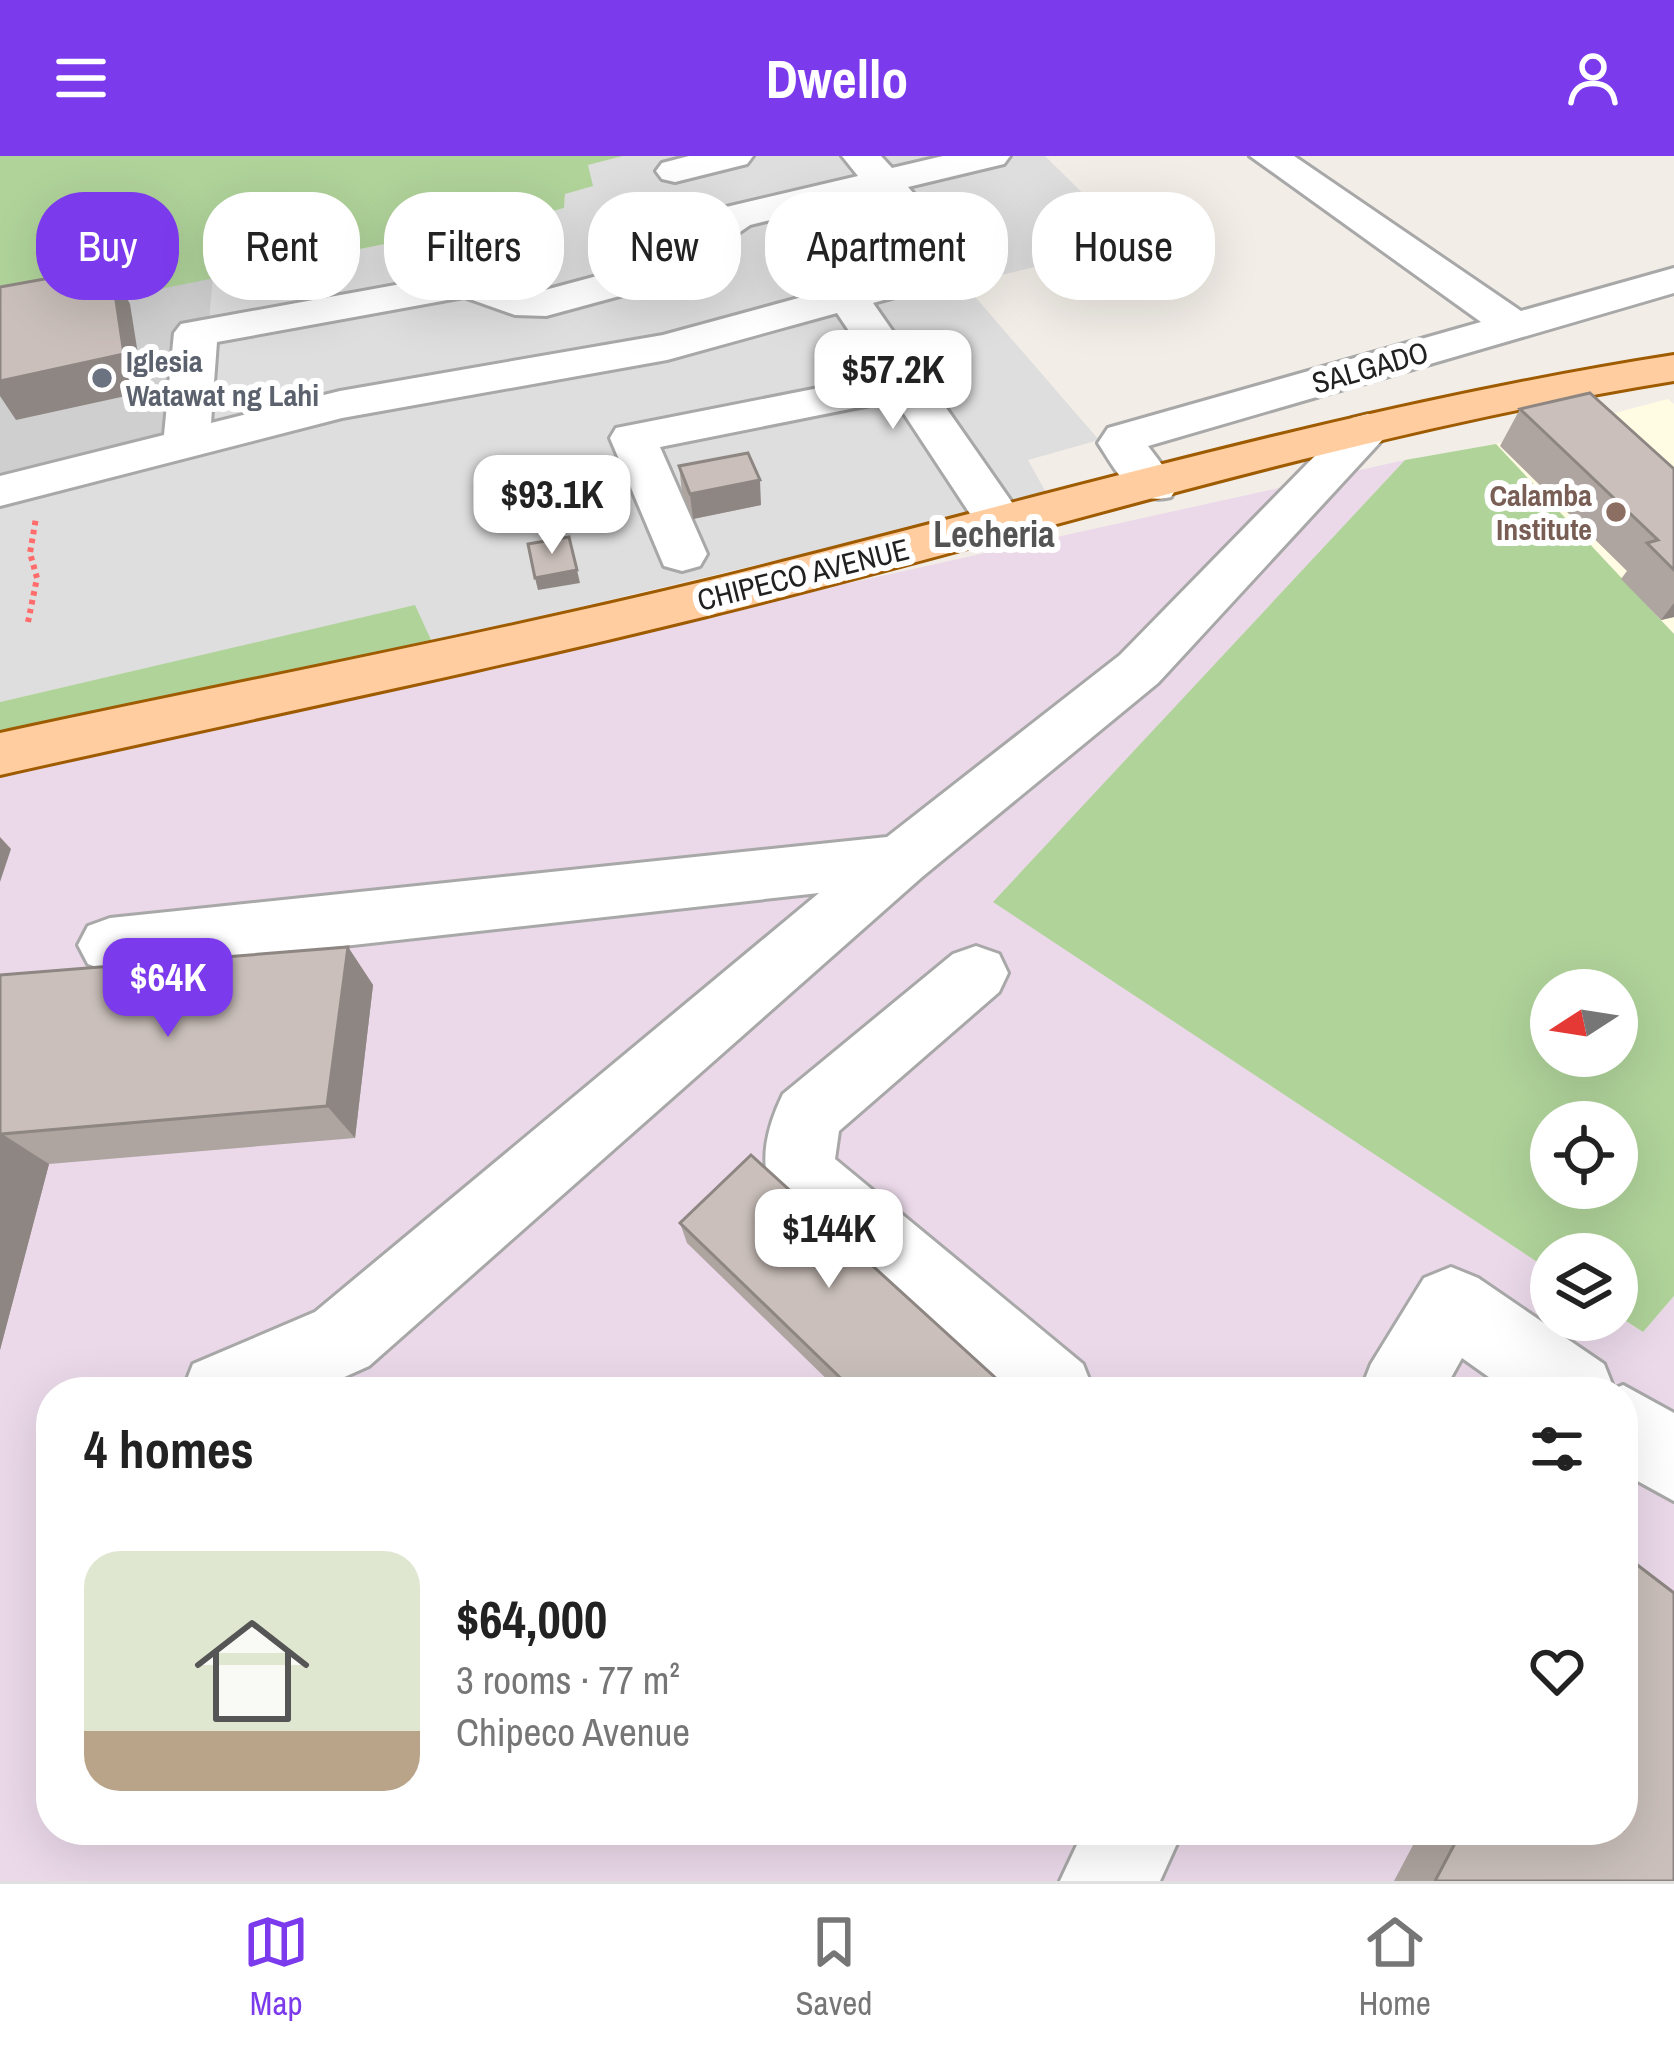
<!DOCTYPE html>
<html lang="en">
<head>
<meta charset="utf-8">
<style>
	body { margin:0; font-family:"Archivo Narrow",sans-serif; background:#f6f6f6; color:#222; height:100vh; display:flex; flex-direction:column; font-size:45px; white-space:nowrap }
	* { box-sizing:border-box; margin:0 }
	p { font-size:39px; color:#767676 }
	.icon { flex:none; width:66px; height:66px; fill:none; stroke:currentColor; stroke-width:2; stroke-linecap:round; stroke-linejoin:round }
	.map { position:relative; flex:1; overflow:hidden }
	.side { position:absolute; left:36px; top:1221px; width:1602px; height:468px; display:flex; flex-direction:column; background:#fff; border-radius:48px; box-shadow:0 12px 48px #0002 }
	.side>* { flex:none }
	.guide { position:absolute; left:36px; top:36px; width:1602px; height:108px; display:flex; gap:24px }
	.needle { width:78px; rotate:258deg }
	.controls { position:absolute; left:1530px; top:813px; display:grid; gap:24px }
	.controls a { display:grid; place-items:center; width:108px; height:108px; border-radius:50%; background:#fff; box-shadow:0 12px 48px #0002; font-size:60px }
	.price { position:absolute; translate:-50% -102px; padding:0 27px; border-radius:24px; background:#fff; color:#222; font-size:39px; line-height:78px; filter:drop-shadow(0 3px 6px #0008) }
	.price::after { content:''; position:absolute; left:50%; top:72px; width:36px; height:27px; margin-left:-18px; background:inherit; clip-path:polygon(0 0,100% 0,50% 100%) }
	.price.on { background:#7c3aed; color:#fff }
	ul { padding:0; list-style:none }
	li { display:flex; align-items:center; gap:36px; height:300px; padding:0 48px }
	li+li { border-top:3px solid #e0e0e0 }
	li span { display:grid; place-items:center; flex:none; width:336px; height:240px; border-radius:36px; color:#555 }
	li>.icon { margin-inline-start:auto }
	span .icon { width:144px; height:144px; fill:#fffc; stroke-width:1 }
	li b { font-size:51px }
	h2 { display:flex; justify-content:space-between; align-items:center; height:144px; padding:0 48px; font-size:51px }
	.chip { padding:0 42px; border-radius:48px; background:#fff; box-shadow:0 12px 48px #0002; font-size:42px; line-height:108px }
	.chip.on { background:#7c3aed; color:#fff }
	header { display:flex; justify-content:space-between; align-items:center; height:156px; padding:0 48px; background:#7c3aed; color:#fff; font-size:54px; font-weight:700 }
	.dock { display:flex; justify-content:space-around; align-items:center; height:168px; border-top:3px solid #e0e0e0; background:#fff; font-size:33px; color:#767676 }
	.dock a { display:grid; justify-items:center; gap:6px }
	.dock .on { color:#7c3aed }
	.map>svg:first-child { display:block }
</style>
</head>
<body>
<header><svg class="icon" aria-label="menu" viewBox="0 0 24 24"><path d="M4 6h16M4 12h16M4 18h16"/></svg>Dwello<svg class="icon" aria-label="person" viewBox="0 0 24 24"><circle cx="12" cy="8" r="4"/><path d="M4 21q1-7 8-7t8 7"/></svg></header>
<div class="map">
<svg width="1674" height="1725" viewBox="0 0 1674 1725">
	<rect width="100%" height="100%" fill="#f2ede7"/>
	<path fill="#dfdede" d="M623,0H1045L1133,87L964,128L1099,284L1028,304L1048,340L432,486L414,450L0,546V165L475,70L485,94L541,80L530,61L564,52L565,38L587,9Z"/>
	<path fill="#ebd9e9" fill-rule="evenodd" d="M1405,304L994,746L1551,1115V1164H1617V1159L1643,1176L1674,1140V1725H0V615ZM51,1236H1623V1674H51Z"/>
	<path fill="#fffce3" d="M1668,243L1674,248V478L1496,288Z"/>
	<path fill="#cfcfcf" d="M213,120L199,279L0,322V165Z"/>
	<g fill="#b0d39a" fill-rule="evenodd">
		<path d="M0,0H623L588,9L593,30L565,38L564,52L531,61L542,79L484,94L475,70L0,165Z"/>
		<path d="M1496,288L1674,478V1140L1643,1176L1617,1159V1098H1551V1115L993,746L1405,304ZM1551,834H1617V900H1551ZM1551,966H1617V1032H1551Z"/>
		<path d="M415,449L432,486L0,578V546Z"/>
	</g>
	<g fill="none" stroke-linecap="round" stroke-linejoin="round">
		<defs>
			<g id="minor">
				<path d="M689,0H753L747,8L675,26L662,23L656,15L662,7Z"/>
				<path d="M842,0H881L892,12L943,0H1010L1004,8L908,31L977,111L971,120L873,147L1027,368L1020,379L1002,384L984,379L895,244L660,291L707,398L700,410L682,415L664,410L610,282L616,272L879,220L837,157L667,204L342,262L0,350V320L164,279L174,177L181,168L467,116L520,134H545L597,120L679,81L722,52L858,20ZM874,39L930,106L663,179L340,235L211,267L217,186L464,141L515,159L546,160L627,138L707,99L750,69Z"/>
				<path d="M1250,0H1294L1521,155L1674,112V137L1148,290L1178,330L1171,341C1133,351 1117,316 1098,287L1108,272L1481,166Z"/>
				<path d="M1368,258L1384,262L1391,272L1384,282L1158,527L922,721L369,1210L311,1236H182L193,1208L315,1156L819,737L110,816L88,808L78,789L88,770L110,762L887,681L1120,499L1352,262Z"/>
				<path d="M976,790L999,798L1008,817L999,836L839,975L835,1003L1083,1208L1094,1236H996L773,1039C758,1006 767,971 783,938L953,798Z"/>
				<path d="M1451,1111L1478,1122L1604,1208L1614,1233L1623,1229L1674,1257V1345L1623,1317V1236H1510L1462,1202L1443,1236H1360L1371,1208L1424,1122Z"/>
				<path d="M1084,1674H1183L1160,1725H1060Z"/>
			</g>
			<path id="major" d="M1674,199V225C1346,278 1029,381 707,460C472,518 235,566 0,619V577C236,526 475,481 710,424C1031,345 1348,250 1674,199Z"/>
		</defs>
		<use href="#minor" stroke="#a8a8a8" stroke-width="6"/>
		<use href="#major" stroke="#9e5b00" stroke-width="6"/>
		<path stroke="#ff6c6b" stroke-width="6" stroke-dasharray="4.5 4.5" stroke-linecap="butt" d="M28,466L37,422L30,397L36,362"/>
		<use href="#minor" fill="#fff" fill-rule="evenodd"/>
		<use href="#major" fill="#ffcd9f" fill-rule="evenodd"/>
	</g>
	<g fill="#aea4a0">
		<path d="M861,60L928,75L927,100L880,110L861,85Z"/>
		<path d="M1520,253L1674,313V461L1661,464L1621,423L1627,415L1500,290Z"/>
		<path d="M679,310L761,349L693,363L682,336Z"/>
		<path d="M348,791L373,829L355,982L49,1008L0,1194V819Z"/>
		<path d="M680,1067L1011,1236H840L687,1087Z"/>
		<path d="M1421,1674H1623L1674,1725H1394Z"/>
	</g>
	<g fill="#8d8682">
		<path d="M928,75L927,100L880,110L881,85Z"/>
		<path d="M111,111L130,148L144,236L16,264L0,240V225Z"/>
		<path d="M760,324L761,349L693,363L690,338Z"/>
		<path d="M577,414L580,427L538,434L535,422Z"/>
		<path d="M1674,447V461L1661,464Z"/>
		<path d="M0,681L11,693L0,726Z"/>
		<path d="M348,791L373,829L355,982L327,950Z"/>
		<path d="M2,978L49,1008L0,1194V984Z"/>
	</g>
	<g fill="#cabfba" stroke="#8d8682" stroke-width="3">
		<path d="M908,50L928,75L881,85L861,60Z"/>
		<path d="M111,111L124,198L0,225V131Z"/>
		<path d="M1590,237L1674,313V414L1647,387L1658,384L1520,253Z"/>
		<path d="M748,297L760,324L690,338L679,310Z"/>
		<path d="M569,381L577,414L535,422L528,388Z"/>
		<path d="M348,791L327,950L2,978L0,984V819Z"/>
		<path d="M751,999L1011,1236H855L680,1067Z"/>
		<path d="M1623,1398L1674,1437V1725H1435L1462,1674H1623Z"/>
	</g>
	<circle fill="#6b7280" stroke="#fff" stroke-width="4.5" cx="102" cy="222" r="12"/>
	<circle fill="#8d6e63" stroke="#fff" stroke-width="4.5" cx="1616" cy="356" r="12"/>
	<g text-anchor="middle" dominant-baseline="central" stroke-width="12" stroke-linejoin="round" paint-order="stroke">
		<g font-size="30" font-weight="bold" fill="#5b616d" stroke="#fff" text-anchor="start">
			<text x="126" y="205">Iglesia<tspan x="126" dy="34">Watawat ng Lahi</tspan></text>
		</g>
		<g font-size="30" fill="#212121" stroke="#fff">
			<text transform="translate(1370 211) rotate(-16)">SALGADO</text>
			<text transform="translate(803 418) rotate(-14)">CHIPECO AVENUE</text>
		</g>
		<g font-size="30" font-weight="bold" fill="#785e54" stroke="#fff" text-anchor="end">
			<text x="1592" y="339">Calamba<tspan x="1592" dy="34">Institute</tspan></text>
		</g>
		<g font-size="36" font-weight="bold" fill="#545454" stroke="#fff">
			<text x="994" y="378">Lecheria</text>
		</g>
	</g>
</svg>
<div class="controls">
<a><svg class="needle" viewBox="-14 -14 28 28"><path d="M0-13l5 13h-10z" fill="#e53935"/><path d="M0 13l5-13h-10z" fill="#767676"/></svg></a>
<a><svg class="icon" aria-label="locate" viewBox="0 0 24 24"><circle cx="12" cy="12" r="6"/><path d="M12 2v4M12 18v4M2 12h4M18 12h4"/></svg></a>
<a><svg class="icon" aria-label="layers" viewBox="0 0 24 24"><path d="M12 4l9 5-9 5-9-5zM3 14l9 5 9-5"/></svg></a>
</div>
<b class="price" style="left:893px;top:276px">$57.2K</b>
<b class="price" style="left:552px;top:401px">$93.1K</b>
<b class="price on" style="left:168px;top:884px">$64K</b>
<b class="price" style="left:829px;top:1135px">$144K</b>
<div class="guide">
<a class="chip on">Buy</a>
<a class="chip">Rent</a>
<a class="chip">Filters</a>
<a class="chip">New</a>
<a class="chip">Apartment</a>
<a class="chip">House</a>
</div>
<section class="side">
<h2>4 homes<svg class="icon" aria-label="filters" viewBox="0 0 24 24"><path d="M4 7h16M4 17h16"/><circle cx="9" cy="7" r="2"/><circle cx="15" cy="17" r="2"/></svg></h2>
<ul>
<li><span style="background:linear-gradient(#dfe7d0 75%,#b9a48a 0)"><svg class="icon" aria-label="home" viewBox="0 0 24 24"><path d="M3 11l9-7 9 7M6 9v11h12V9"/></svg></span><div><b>$64,000</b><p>3 rooms · 77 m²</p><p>Chipeco Avenue</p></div><svg class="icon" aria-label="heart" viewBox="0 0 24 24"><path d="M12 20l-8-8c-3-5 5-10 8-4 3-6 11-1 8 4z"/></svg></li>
</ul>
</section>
</div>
<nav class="dock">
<a class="on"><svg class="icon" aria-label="map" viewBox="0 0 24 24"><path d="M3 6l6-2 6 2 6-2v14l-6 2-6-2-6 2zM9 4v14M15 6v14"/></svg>Map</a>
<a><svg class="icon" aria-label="saved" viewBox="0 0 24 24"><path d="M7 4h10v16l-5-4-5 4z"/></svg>Saved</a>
<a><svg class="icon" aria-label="home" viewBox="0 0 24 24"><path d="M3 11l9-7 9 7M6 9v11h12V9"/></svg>Home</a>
</nav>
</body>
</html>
